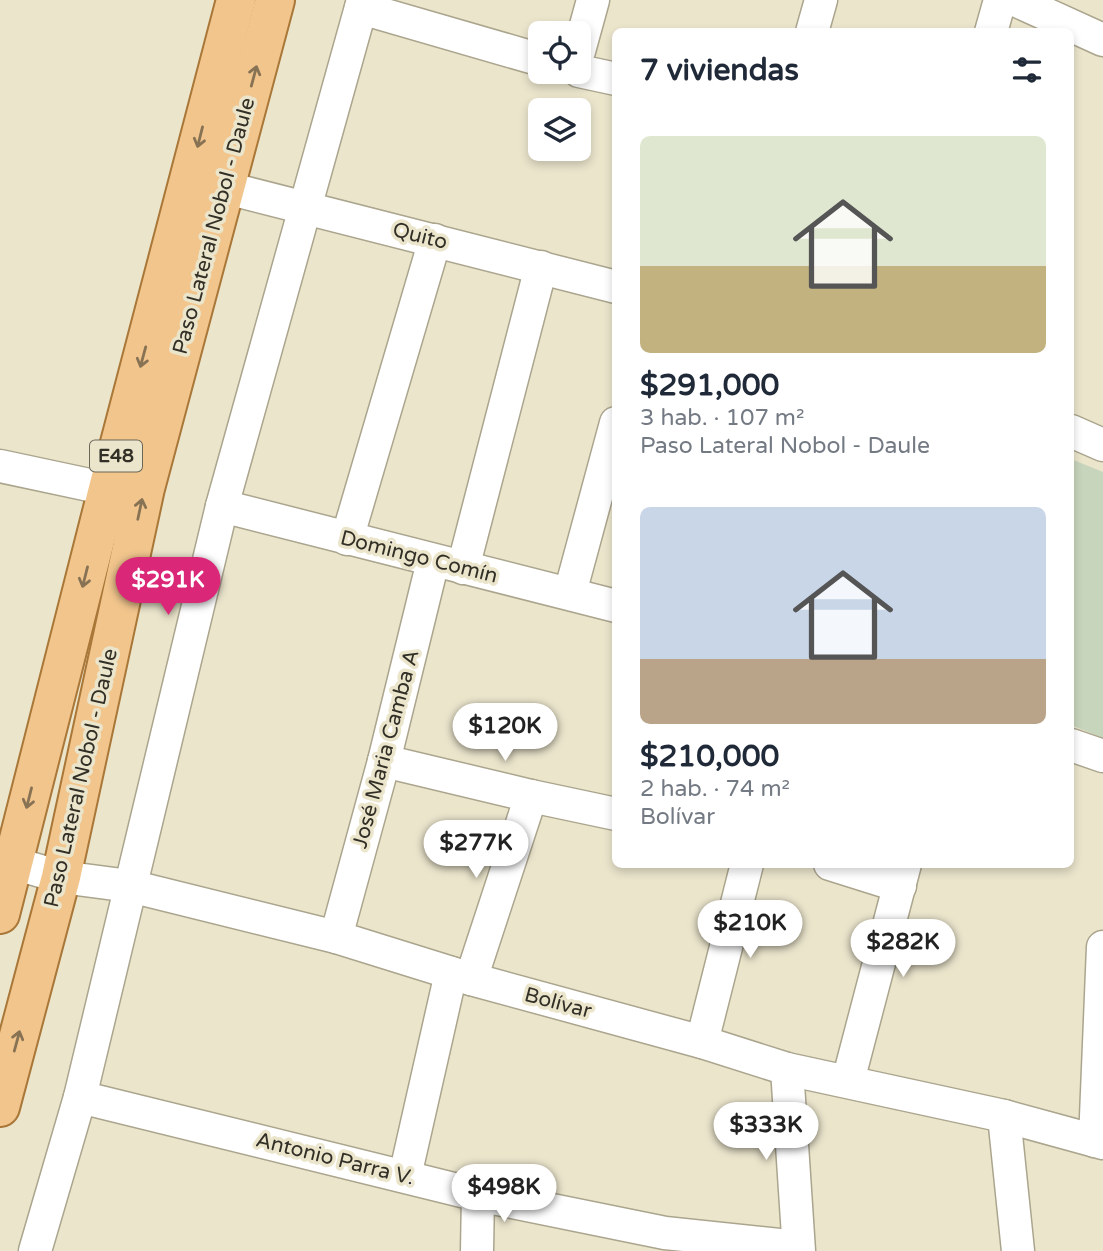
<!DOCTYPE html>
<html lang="es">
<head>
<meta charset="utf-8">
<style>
	body { margin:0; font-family:"Varela Round",sans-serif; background:#f6f6f7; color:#1f2937; height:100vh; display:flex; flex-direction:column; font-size:26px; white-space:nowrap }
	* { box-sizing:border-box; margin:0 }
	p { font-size:23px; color:#747a83 }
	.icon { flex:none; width:38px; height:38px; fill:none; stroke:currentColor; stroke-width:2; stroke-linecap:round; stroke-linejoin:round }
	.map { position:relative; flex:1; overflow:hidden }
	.side { position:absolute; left:612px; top:28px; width:462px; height:840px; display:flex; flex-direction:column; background:#fff; border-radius:10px; box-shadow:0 4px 10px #0003 }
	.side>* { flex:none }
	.controls { position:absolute; left:528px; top:21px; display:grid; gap:14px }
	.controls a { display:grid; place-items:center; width:63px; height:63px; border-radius:10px; background:#fff; box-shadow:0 4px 10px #0003; font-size:35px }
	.price { position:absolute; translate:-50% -60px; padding:0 16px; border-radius:24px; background:#fff; color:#222; font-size:23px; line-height:46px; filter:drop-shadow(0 2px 4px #0008) }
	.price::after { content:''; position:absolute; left:50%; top:42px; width:21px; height:16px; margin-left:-10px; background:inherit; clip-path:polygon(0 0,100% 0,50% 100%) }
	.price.selected { background:#db2777; color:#fff }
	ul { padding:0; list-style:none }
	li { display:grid; align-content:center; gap:14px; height:371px; padding:0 28px }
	li span { display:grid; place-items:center; height:217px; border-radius:10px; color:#555 }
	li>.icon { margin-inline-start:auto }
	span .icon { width:126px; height:126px; fill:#fffc; stroke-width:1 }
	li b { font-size:30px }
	h2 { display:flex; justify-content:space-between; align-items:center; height:84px; padding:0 28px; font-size:30px }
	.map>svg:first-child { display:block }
</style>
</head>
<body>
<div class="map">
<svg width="1103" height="1251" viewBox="0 0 1103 1251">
	<rect width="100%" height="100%" fill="#ebe5cc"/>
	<path fill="#c8d5bd" d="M1071,459L1103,472V738L1071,725Z"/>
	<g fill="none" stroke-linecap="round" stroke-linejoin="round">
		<defs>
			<g id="minor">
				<path d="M1015,0L1103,40"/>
				<path d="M361,8L541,60"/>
				<path d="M812,32L821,0"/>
				<path d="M991,32L1000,0"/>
				<path d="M579,51L593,0"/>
				<path d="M579,71L616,79"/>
				<path d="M223,187L616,287"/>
				<path d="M1071,431L1103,445"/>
				<path d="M0,466L108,489"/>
				<path d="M222,506L616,606"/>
				<path d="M347,539L435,240"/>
				<path d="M463,568L541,267"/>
				<path d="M570,593L616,423"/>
				<path d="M1071,745L1103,756"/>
				<path d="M384,761L531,796L616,814"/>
				<path d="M13,863L61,877L130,886L336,937L471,979L702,1042L787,1069L1004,1116L1103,1143"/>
				<path d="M830,864L900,886"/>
				<path d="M336,937L384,761L433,561"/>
				<path d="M471,979L531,796"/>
				<path d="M702,1042L747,864"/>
				<path d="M787,1069L799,1251"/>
				<path d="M848,1081L905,864"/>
				<path d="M80,1097L478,1195L665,1233L798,1247"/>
				<path d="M1004,1116L1018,1251"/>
				<path d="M1095,1141L1103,947"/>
				<path d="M405,1176L451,973"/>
				<path d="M35,1251L80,1097L222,506L363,0"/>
				<path d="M477,1251L478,1195"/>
			</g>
			<g id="major">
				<path d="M0,914L108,489L236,0"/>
				<path d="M0,1107L61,877L145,488L275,0"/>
			</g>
		</defs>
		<use href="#minor" stroke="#aba58e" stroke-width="35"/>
		<use href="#major" stroke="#a97738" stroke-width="42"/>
		<use href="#minor" stroke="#fff" stroke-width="32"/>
		<use href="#major" stroke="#f2c58d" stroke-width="38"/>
	</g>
	<defs><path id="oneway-shaft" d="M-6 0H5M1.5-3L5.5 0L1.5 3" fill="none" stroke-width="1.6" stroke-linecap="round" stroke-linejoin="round" transform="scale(1.75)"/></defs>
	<g stroke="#887254">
		<use href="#oneway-shaft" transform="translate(254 76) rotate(-75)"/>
		<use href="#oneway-shaft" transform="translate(200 137) rotate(104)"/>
		<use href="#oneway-shaft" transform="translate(143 357) rotate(105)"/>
		<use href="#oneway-shaft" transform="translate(140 509) rotate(-78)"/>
		<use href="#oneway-shaft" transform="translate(85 577) rotate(104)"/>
		<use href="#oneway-shaft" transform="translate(29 798) rotate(104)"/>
		<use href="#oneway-shaft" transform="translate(17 1041) rotate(-75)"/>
	</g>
	<g text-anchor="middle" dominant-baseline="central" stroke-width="7" stroke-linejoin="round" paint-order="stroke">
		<rect fill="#ebe5cc" stroke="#6a6658" stroke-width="2" x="90" y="440.5" width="52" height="31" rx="5"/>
		<g font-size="19" font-weight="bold" fill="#322f26">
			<text x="116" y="456">E48</text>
		</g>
		<g font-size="21" fill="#322f26" stroke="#ebe5cc">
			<text transform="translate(214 226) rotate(-75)">Paso Lateral Nobol - Daule</text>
			<text transform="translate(420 236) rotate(14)">Quito</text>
			<text transform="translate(419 557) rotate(14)">Domingo Comín</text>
			<text transform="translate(386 749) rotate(-75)">José Maria Camba A</text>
			<text transform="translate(81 778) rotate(-77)">Paso Lateral Nobol - Daule</text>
			<text transform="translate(558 1003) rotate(15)">Bolívar</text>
			<text transform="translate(335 1159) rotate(14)">Antonio Parra V.</text>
		</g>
	</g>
</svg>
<div class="controls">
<a><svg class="icon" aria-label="locate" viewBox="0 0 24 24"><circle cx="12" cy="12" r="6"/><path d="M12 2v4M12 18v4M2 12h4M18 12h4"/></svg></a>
<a><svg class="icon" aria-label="layers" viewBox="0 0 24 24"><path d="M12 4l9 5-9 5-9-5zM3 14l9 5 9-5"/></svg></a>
</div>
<b class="price selected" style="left:168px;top:617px">$291K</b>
<b class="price" style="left:505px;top:763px">$120K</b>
<b class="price" style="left:476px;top:880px">$277K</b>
<b class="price" style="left:750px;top:960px">$210K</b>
<b class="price" style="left:903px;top:979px">$282K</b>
<b class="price" style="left:766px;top:1162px">$333K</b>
<b class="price" style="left:504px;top:1224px">$498K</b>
<section class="side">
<h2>7 viviendas<svg class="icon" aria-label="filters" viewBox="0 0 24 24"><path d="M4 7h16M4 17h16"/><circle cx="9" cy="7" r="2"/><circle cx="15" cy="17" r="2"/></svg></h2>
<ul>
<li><span style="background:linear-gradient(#dfe7d0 60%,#c2b280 0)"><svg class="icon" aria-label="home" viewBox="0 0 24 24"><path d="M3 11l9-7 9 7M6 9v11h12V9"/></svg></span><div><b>$291,000</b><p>3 hab. · 107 m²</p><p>Paso Lateral Nobol - Daule</p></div></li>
<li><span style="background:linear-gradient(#c9d6e8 70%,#b9a48a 0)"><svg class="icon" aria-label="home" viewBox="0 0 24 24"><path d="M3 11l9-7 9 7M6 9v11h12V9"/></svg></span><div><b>$210,000</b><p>2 hab. · 74 m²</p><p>Bolívar</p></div></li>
</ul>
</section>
</div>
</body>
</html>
